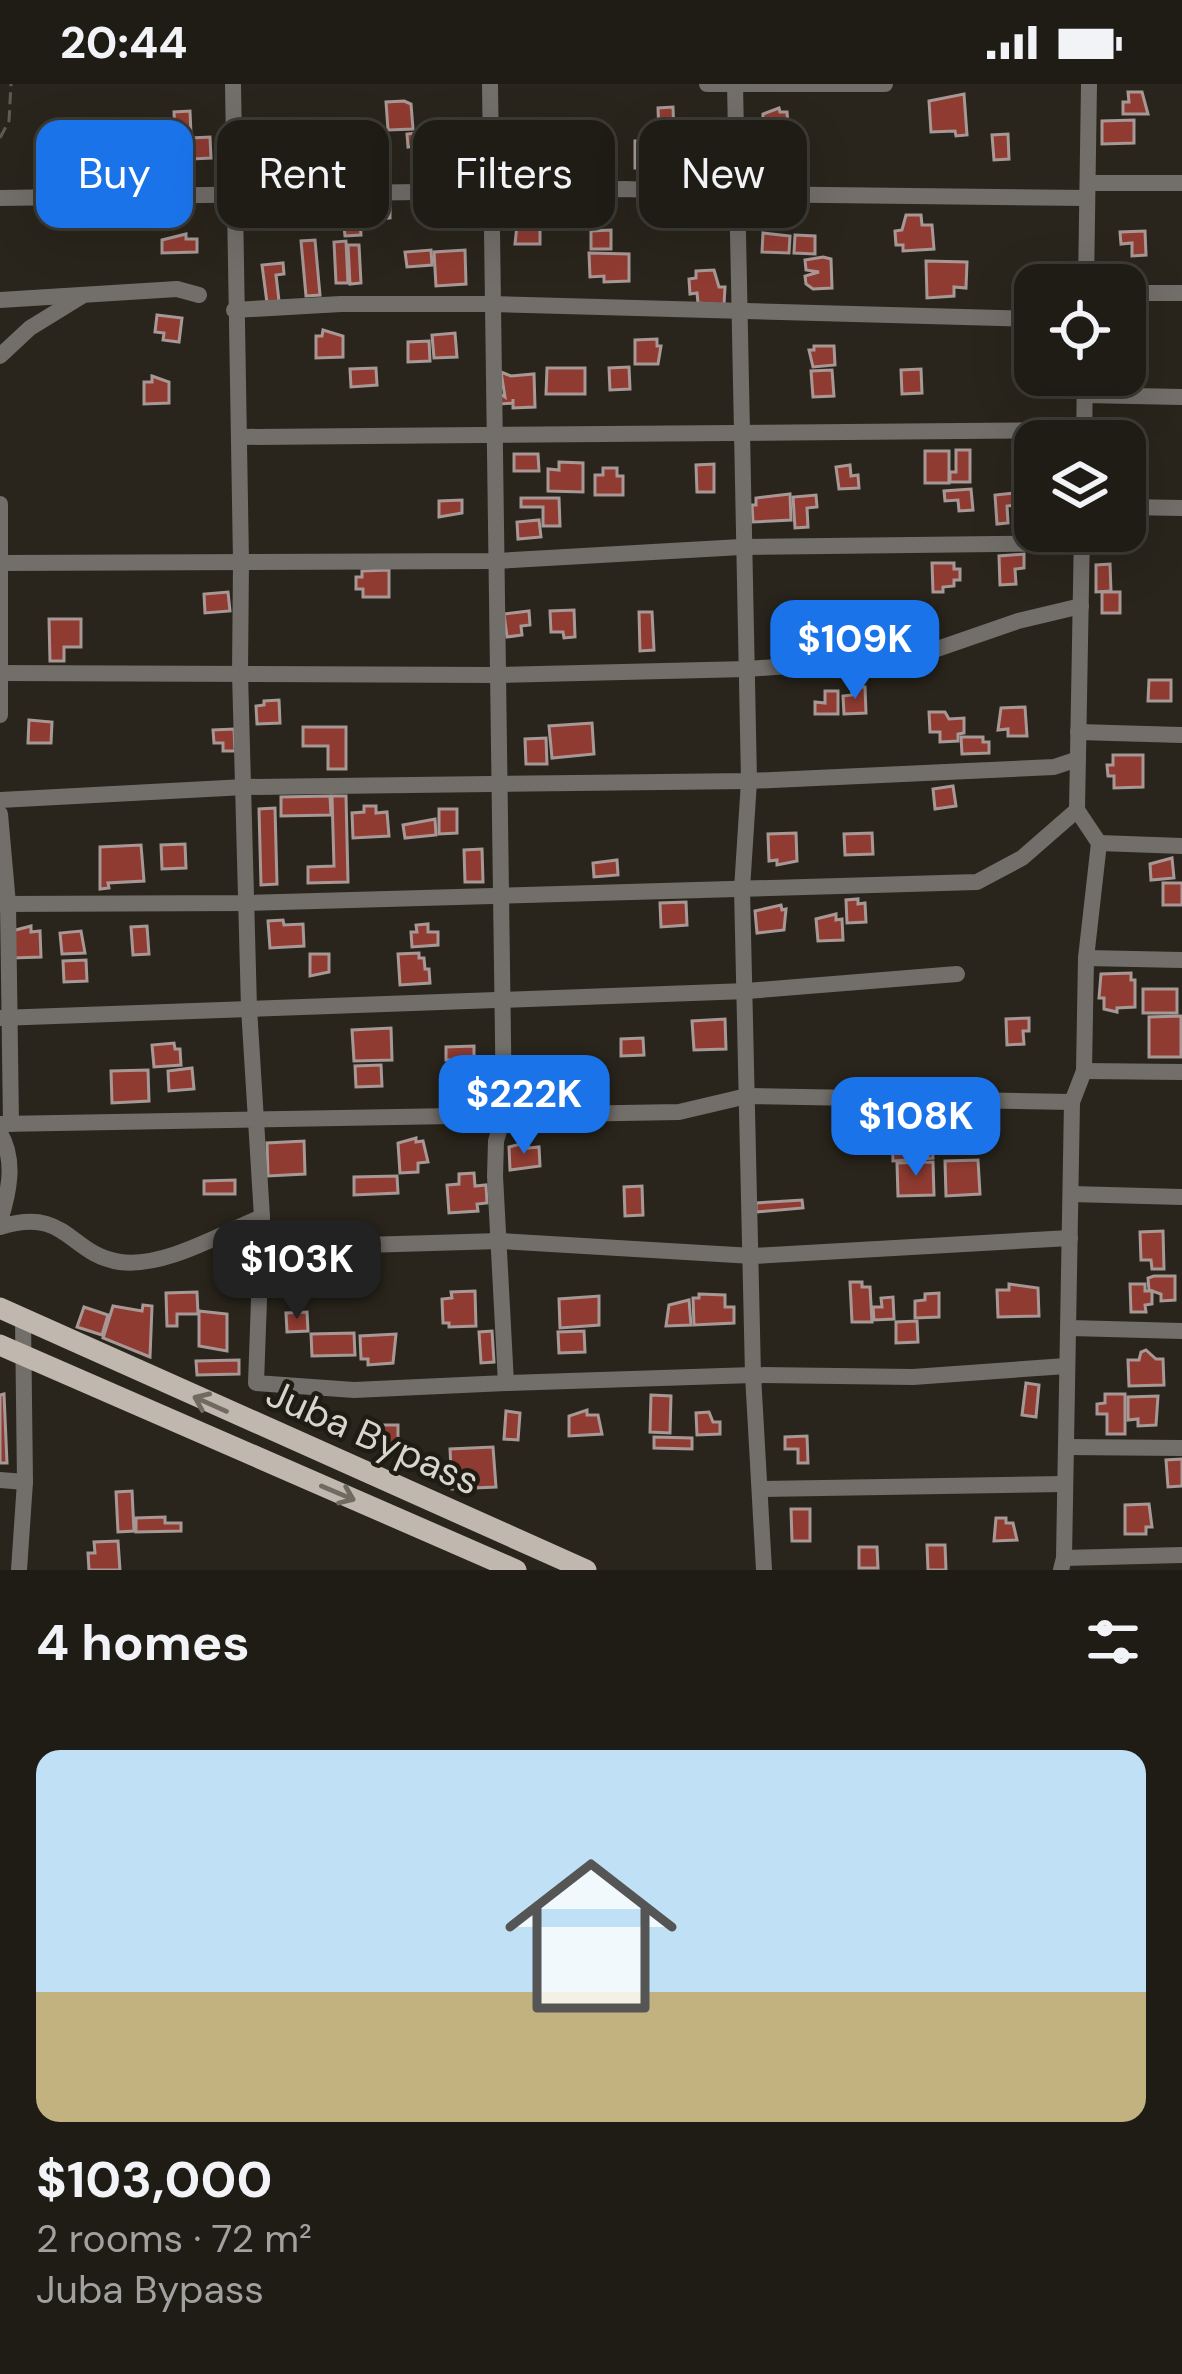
<!DOCTYPE html>
<html lang="en">
<head>
<meta charset="utf-8">
<style>
	body { margin:0; font-family:"DM Sans",sans-serif; background:#27251e; color:#f1f3f6; height:100vh; display:flex; flex-direction:column; font-size:45px; white-space:nowrap }
	* { box-sizing:border-box; margin:0 }
	p { font-size:39px; color:#a1a1a0 }
	.icon { flex:none; width:66px; height:66px; fill:none; stroke:currentColor; stroke-width:2; stroke-linecap:round; stroke-linejoin:round }
	.map { position:relative; height:1486px; overflow:hidden }
	.panel { display:flex; flex-direction:column; background:#1f1c15; flex:1 }
	.panel>* { flex:none }
	.hud { position:absolute; left:36px; top:36px; width:1110px; height:108px; display:flex; gap:24px }
	.buttons { position:absolute; left:1014px; top:180px; display:grid; gap:24px }
	.buttons a { display:grid; place-items:center; width:132px; height:132px; border-radius:24px; background:#1f1c15; box-shadow:0 12px 48px #0002,0 0 0 3px #3c3a34; font-size:60px }
	.price { position:absolute; translate:-50% -102px; padding:0 27px; border-radius:24px; background:#1a73e8; color:#fff; font-size:39px; line-height:78px; filter:drop-shadow(0 3px 6px #0008) }
	.price::after { content:''; position:absolute; left:50%; top:72px; width:36px; height:27px; margin-left:-18px; background:inherit; clip-path:polygon(0 0,100% 0,50% 100%) }
	.price.selected { background:#222; color:#fff }
	ul { padding:0; list-style:none }
	li { display:grid; align-content:center; gap:24px; height:636px; padding:0 36px }
	li+li { border-top:3px solid #3c3a34 }
	li span { display:grid; place-items:center; height:372px; border-radius:24px; color:#555 }
	li>.icon { margin-inline-start:auto }
	span .icon { width:216px; height:216px; fill:#fffc; stroke-width:1 }
	li b { font-size:51px }
	h2 { display:flex; justify-content:space-between; align-items:center; height:144px; padding:0 36px; font-size:51px }
	.pill { padding:0 42px; border-radius:24px; background:#1f1c15; box-shadow:0 12px 48px #0002,0 0 0 3px #3c3a34; font-size:42px; line-height:108px }
	.pill.selected { background:#1a73e8; color:#fff }
	.status { display:flex; justify-content:space-between; align-items:center; height:84px; padding:0 60px; background:#1f1c15; direction:ltr }
	.status svg { height:33px; fill:currentColor }
	.map>svg:first-child { display:block }
</style>
</head>
<body>
<div class="status"><b>20:44</b><svg viewBox="0 0 49 12"><path d="M0 12V9h3v3zM5 12V6h3v6zM10 12V3h3v9zM15 12V0h3v12zM26 1h20v11H26zM47 4h2v5h-2z"/></svg></div>
<div class="map">
<svg width="1182" height="1486" viewBox="0 0 1182 1486">
	<rect width="100%" height="100%" fill="#29251c"/>
	<g fill="#8f3b31" stroke="#a79896" stroke-width="3">
		<path d="M1128,8H1142L1148,30H1123V18H1129Z"/>
		<path d="M964,10L967,51L956,52L955,47L931,48L929,17Z"/>
		<path d="M404,17L411,20L413,45L388,46L386,18Z"/>
		<path d="M673,23L674,49L659,50L658,24Z"/>
		<path d="M779,24L780,28H787L789,50L762,54L763,30Z"/>
		<path d="M190,27L191,50L175,51L174,28Z"/>
		<path d="M126,36V42L138,41L139,53L105,55V42Z"/>
		<path d="M1134,36V59L1102,60V37Z"/>
		<path d="M474,45L476,89L452,91L451,75L464,74L463,46Z"/>
		<path d="M427,48L429,70L417,71L416,62L408,63L407,50Z"/>
		<path d="M1008,50L1009,75L994,76L992,51Z"/>
		<path d="M210,53L211,74L192,75L191,54Z"/>
		<path d="M635,57H672V78L658,84L656,94L645,95V84H635Z"/>
		<path d="M681,57H702L706,75H702L703,80L681,82Z"/>
		<path d="M390,121V134L360,137L361,151L345,152L342,125Z"/>
		<path d="M906,131H921L922,141H932L934,165L903,167V161H896L895,147L902,146Z"/>
		<path d="M540,140V160H515L517,141Z"/>
		<path d="M611,146V165H591V147Z"/>
		<path d="M1145,147L1146,171L1132,172V159L1121,160L1120,148Z"/>
		<path d="M763,149L790,152L789,169L762,168Z"/>
		<path d="M186,150V155H197V168L162,169V156Z"/>
		<path d="M795,151L815,152V170L794,169Z"/>
		<path d="M315,156L320,211L306,212L301,157Z"/>
		<path d="M346,157L348,199H336L334,158Z"/>
		<path d="M348,161H359L361,199L350,200Z"/>
		<path d="M431,166L432,181L407,183L405,168Z"/>
		<path d="M465,166L466,200L436,202L434,168Z"/>
		<path d="M589,169L629,170V197L604,198V192L590,193Z"/>
		<path d="M823,173L831,175L832,204L813,205L806,200L805,192L819,188L806,186L805,176Z"/>
		<path d="M926,177L967,178L966,204L954,203V212L927,214Z"/>
		<path d="M283,179L284,190L276,191L279,217L267,219L262,181Z"/>
		<path d="M714,186L719,203H725L724,221L698,219L697,209L690,210L689,195L696,194V187Z"/>
		<path d="M157,231L182,234L179,258L163,256L164,249L155,248Z"/>
		<path d="M323,246L343,252V273L316,274V252H322Z"/>
		<path d="M455,249L457,273L434,274L432,251Z"/>
		<path d="M657,255V262H661L658,280H635V256Z"/>
		<path d="M429,257L430,277L408,278V258Z"/>
		<path d="M814,262H834L835,281L813,283L809,266H814Z"/>
		<path d="M629,283L630,305L610,306L609,284Z"/>
		<path d="M376,284L377,301L351,303L350,285Z"/>
		<path d="M547,284H585V310H546Z"/>
		<path d="M921,285L922,309L902,310L901,286Z"/>
		<path d="M832,286L834,312L813,313L811,287Z"/>
		<path d="M501,288L511,292L534,290L535,323L513,324V315V319L500,320V310L505,313Z"/>
		<path d="M152,292L169,298V319L144,320V298H152Z"/>
		<path d="M956,366H970V398H950V388H956Z"/>
		<rect x="925" y="367" width="24" height="32"/>
		<path d="M1146,369L1147,389L1131,390L1125,370Z"/>
		<path d="M514,370H538L539,387H514Z"/>
		<path d="M559,378L583,379V408L548,407V385L559,386Z"/>
		<path d="M714,380V408H697L696,381Z"/>
		<path d="M850,381L851,392L858,391L859,404L839,405L836,383Z"/>
		<path d="M603,384H617V392H623V411H595V391H603Z"/>
		<path d="M971,405L973,426L959,427L958,416L945,417L944,407Z"/>
		<path d="M1015,409L1016,421L1007,422L1008,439L997,440L995,411Z"/>
		<path d="M790,410L791,436L753,438L752,421H756V414Z"/>
		<path d="M816,411L817,423L807,424L808,443L795,444L793,413Z"/>
		<path d="M521,414H559L560,442H543V423H521Z"/>
		<path d="M462,416V429L439,433V417Z"/>
		<path d="M539,436L541,453L518,455L517,438Z"/>
		<path d="M1024,470V484L1015,485L1016,500L1000,501L999,472Z"/>
		<path d="M932,479H954V485H960V496H954V502L943,503V508H933Z"/>
		<path d="M1110,480L1111,507L1096,508V481Z"/>
		<path d="M389,486V513H363V505H356V493H362V487Z"/>
		<path d="M228,508L230,527L205,529L204,510Z"/>
		<rect x="1102" y="508" width="18" height="21"/>
		<path d="M574,526L575,553L564,554L563,548H551L550,527Z"/>
		<path d="M529,527L530,541L521,542L522,551L507,553L504,530Z"/>
		<path d="M639,528H652L654,566L640,567Z"/>
		<path d="M49,535H81V563H64V577H50Z"/>
		<path d="M1149,596H1171V617H1148Z"/>
		<path d="M852,603H865L866,629L844,630L843,612L852,611Z"/>
		<path d="M825,607H838V630H815V618L825,619Z"/>
		<path d="M279,616L280,639L257,640L256,622L264,621V617Z"/>
		<path d="M1025,623L1027,652H1008V645L998,646L1001,624Z"/>
		<path d="M929,628H945L949,635L964,634V649L958,650V657L940,658V648H930Z"/>
		<path d="M29,636L52,638L51,659H28Z"/>
		<path d="M592,639L594,670L552,674L549,642Z"/>
		<path d="M303,643H346V685H328V662H303Z"/>
		<path d="M234,645L235,667H223V659H214L213,646Z"/>
		<path d="M961,653H983V658H989V669L962,670Z"/>
		<path d="M546,654L547,680H526L525,655Z"/>
		<path d="M1113,671H1143V703L1114,704V692H1108L1107,681H1113Z"/>
		<path d="M953,702L956,722L935,725L933,705Z"/>
		<path d="M330,712L331,731L281,732V713Z"/>
		<path d="M332,712H346L348,798L308,799V783L334,782Z"/>
		<path d="M364,722H376V729L387,728L389,752L353,754L352,729L364,728Z"/>
		<path d="M275,724L277,800L261,801L259,725Z"/>
		<path d="M439,725H457V749L439,750Z"/>
		<path d="M435,735L436,751L405,754L403,741Z"/>
		<path d="M796,749L797,777L777,781V776L769,777L768,750Z"/>
		<path d="M872,749L873,770L845,771L844,750Z"/>
		<path d="M185,760L186,784L162,785L161,761Z"/>
		<path d="M141,761L144,797L108,799L109,804L100,805V763Z"/>
		<path d="M482,765L483,798H465L464,766Z"/>
		<path d="M1172,774L1174,794L1151,796L1150,780Z"/>
		<path d="M617,776L618,791L594,793L593,779Z"/>
		<rect x="1163" y="799" width="19" height="22"/>
		<path d="M858,815V820L865,819L866,838L847,839L846,816Z"/>
		<path d="M686,818L687,841L661,843L660,819Z"/>
		<path d="M781,821L782,826L786,825L784,846L757,849L755,827Z"/>
		<path d="M836,830V836L842,835L843,856L818,857L816,835Z"/>
		<path d="M283,836L284,841L303,840L304,862L270,864L268,837Z"/>
		<path d="M428,840V848H438V861L412,863L411,848H417L416,841Z"/>
		<path d="M31,842V848L40,847L41,873L13,874L12,847Z"/>
		<path d="M147,842L149,870L133,871L131,843Z"/>
		<path d="M81,847L85,869L62,870L60,849Z"/>
		<path d="M419,869V874H424L425,885H429L430,899L400,901L398,870Z"/>
		<path d="M310,870H329V888L310,892Z"/>
		<path d="M86,876L87,897L64,898L63,877Z"/>
		<path d="M1131,889V896H1135V923L1117,924V928L1104,925V914H1099L1101,890Z"/>
		<rect x="1143" y="905" width="34" height="24"/>
		<path d="M1181,932V973H1149V933Z"/>
		<path d="M1029,934V947H1023L1024,960L1007,961L1006,935Z"/>
		<path d="M725,935L726,965L694,966L692,937Z"/>
		<path d="M391,944L392,976L354,977L352,946Z"/>
		<path d="M643,954L644,971L621,972V955Z"/>
		<path d="M174,959L175,965H180L181,981L154,983L152,961Z"/>
		<path d="M474,962V976H446V963Z"/>
		<path d="M566,977H582L583,1004L558,1010L556,980Z"/>
		<path d="M381,981L382,1002L356,1003L355,982Z"/>
		<path d="M192,984L194,1005L169,1007L168,987Z"/>
		<path d="M148,986L149,1017L112,1019L111,987Z"/>
		<path d="M923,1046L924,1053H932L933,1074L893,1077L892,1052Z"/>
		<path d="M416,1054V1058L423,1057L428,1078L418,1079V1088L400,1089L398,1059Z"/>
		<path d="M304,1057L305,1090L268,1092L267,1059Z"/>
		<path d="M528,1058V1064L539,1063L540,1082L510,1086L509,1063Z"/>
		<path d="M978,1076L980,1110L946,1112L945,1077Z"/>
		<path d="M933,1078L934,1111L898,1112L897,1079Z"/>
		<path d="M474,1089L475,1102L486,1101L487,1119L477,1120L478,1127L449,1129L447,1101L459,1100V1090Z"/>
		<path d="M397,1092L398,1109L354,1111V1093Z"/>
		<path d="M235,1096V1110H204V1097Z"/>
		<path d="M642,1102L643,1131L625,1132L624,1103Z"/>
		<path d="M802,1116L803,1124L756,1128V1119Z"/>
		<path d="M1163,1147L1164,1185H1152L1151,1176H1141L1140,1148Z"/>
		<path d="M1154,1192H1175V1216L1161,1217V1210L1149,1206L1148,1194Z"/>
		<path d="M850,1198H862V1203H870L872,1238H852Z"/>
		<path d="M1009,1200L1038,1204L1039,1232L998,1233L997,1206H1009Z"/>
		<path d="M1130,1200H1145V1207H1152V1220L1145,1221L1146,1228H1131Z"/>
		<path d="M475,1207L476,1242L449,1243V1239H443L442,1215L452,1214L451,1208Z"/>
		<path d="M197,1208L198,1230H177V1242H167L166,1209Z"/>
		<path d="M939,1209V1233L915,1234V1217L925,1216V1210Z"/>
		<path d="M699,1210L725,1211V1223H734V1239L694,1241L693,1214H699Z"/>
		<path d="M599,1212V1241L560,1244L559,1215Z"/>
		<path d="M893,1213L894,1235L874,1236L873,1223H882L881,1214Z"/>
		<path d="M689,1216L691,1241L666,1242L669,1221Z"/>
		<path d="M143,1221L152,1222L150,1273L103,1254L113,1222L142,1227Z"/>
		<path d="M84,1223L108,1231L102,1251L77,1243Z"/>
		<path d="M199,1227L227,1230V1267L199,1262Z"/>
		<path d="M307,1228L308,1247L287,1248L286,1229Z"/>
		<path d="M917,1237L918,1258L896,1259V1238Z"/>
		<path d="M492,1247L494,1278L481,1279L479,1248Z"/>
		<path d="M584,1247L585,1268L559,1269L558,1248Z"/>
		<path d="M354,1249L355,1271L312,1272L311,1250Z"/>
		<path d="M396,1250L393,1279L368,1281V1275H361L360,1252Z"/>
		<path d="M1146,1266L1156,1275H1163L1164,1301L1129,1302L1128,1276H1139L1141,1268Z"/>
		<path d="M239,1276V1290L197,1291L196,1277Z"/>
		<path d="M1026,1299L1039,1301L1036,1333L1022,1331Z"/>
		<path d="M4,1310L7,1379H0V1311Z"/>
		<path d="M1105,1310H1125V1350H1107V1330H1097V1320L1105,1319Z"/>
		<path d="M651,1311L671,1312L670,1349L650,1348Z"/>
		<path d="M1158,1312L1156,1341L1138,1342V1335L1128,1336V1313Z"/>
		<path d="M587,1326V1331H598L602,1350L569,1352V1332Z"/>
		<path d="M506,1327L520,1329L518,1356L504,1355Z"/>
		<path d="M709,1328L713,1338H720V1350L697,1351L696,1329Z"/>
		<path d="M373,1341H398V1362H374Z"/>
		<path d="M807,1352L808,1379H798V1365H785V1353Z"/>
		<path d="M654,1353L692,1354V1365L654,1364Z"/>
		<path d="M493,1363L496,1403L452,1405L450,1365Z"/>
		<path d="M1182,1375V1402L1168,1403L1166,1376Z"/>
		<path d="M132,1407L134,1447L118,1448L116,1408Z"/>
		<path d="M1149,1420L1152,1443H1146V1450H1125V1421Z"/>
		<path d="M791,1425H810V1457H792Z"/>
		<path d="M165,1433V1439H181V1447L136,1448V1434Z"/>
		<path d="M996,1434H1006V1439H1013L1017,1456L994,1457Z"/>
		<path d="M118,1457L120,1486H89L88,1469H95L94,1458Z"/>
		<path d="M927,1461H945L946,1486H928Z"/>
		<path d="M859,1463H877L878,1484H859Z"/>
	</g>
	<g fill="none" stroke-linecap="round" stroke-linejoin="round">
		<path stroke="#5f5b53" stroke-width="3" stroke-dasharray="12 6" stroke-linecap="butt" d="M0,54L9,37L11,0"/>
		<g stroke="#726e6a" stroke-width="16">
			<path d="M233,0L241,478L240,589L249,924L262,1133L256,1299L354,1306L506,1299L495,1092L496,1057L504,1030L490,0"/>
			<path d="M707,0H885"/>
			<path d="M735,0L749,697L742,805L753,1291L764,1486"/>
			<path d="M1088,99H1182"/>
			<path d="M0,114L626,105L736,110L1087,114"/>
			<path d="M1086,201L1089,0"/>
			<path d="M1125,209H1182"/>
			<path d="M0,216L177,205L199,211"/>
			<path d="M234,226L341,220H491L1035,235"/>
			<path d="M0,272L30,244L82,212"/>
			<path d="M1084,311L1182,313"/>
			<path d="M240,353L1084,346"/>
			<path d="M1084,356L1085,291"/>
			<path d="M0,420V631"/>
			<path d="M1125,423L1182,424"/>
			<path d="M0,479L496,477L741,463L1082,459"/>
			<path d="M0,589L496,591L747,585L914,573L1018,537L1081,522"/>
			<path d="M1078,648L1182,651"/>
			<path d="M0,716L245,703L749,697L1054,683L1078,675"/>
			<path d="M0,730L8,820L11,1040"/>
			<path d="M1099,759L1182,762"/>
			<path d="M0,820L247,819L977,798L1022,774L1077,726"/>
			<path d="M1086,874L1182,876"/>
			<path d="M0,934L747,907L957,890"/>
			<path d="M1084,987L1182,988"/>
			<path d="M0,1040L679,1028L747,1012L1072,1018"/>
			<path d="M0,1049C16,1076 9,1108 0,1137"/>
			<path d="M1071,1110L1182,1113"/>
			<path d="M0,1143C68,1122 68,1170 120,1178C164,1184 220,1150 262,1133"/>
			<path d="M262,1164L500,1157L753,1172L1070,1154"/>
			<path d="M1070,1244L1182,1247"/>
			<path d="M506,1299L753,1291L913,1293L1066,1282"/>
			<path d="M1066,1363L1182,1364"/>
			<path d="M0,1396L25,1398"/>
			<path d="M762,1405L1063,1400"/>
			<path d="M1064,1474L1182,1471"/>
			<path d="M19,1486L25,1398L23,1235"/>
			<path d="M1061,1486L1064,1474L1072,1018L1084,987L1086,874L1099,759L1077,726L1082,447"/>
		</g>
		<g stroke="#c0b7af" stroke-width="21">
			<path d="M0,1224L586,1486"/>
			<path d="M0,1261L516,1486"/>
		</g>
	</g>
	<defs><path id="oneway-shaft" d="M-6 0H5M1.5-3L5.5 0L1.5 3" fill="none" stroke-width="1.6" stroke-linecap="round" stroke-linejoin="round" transform="scale(3)"/></defs>
	<g stroke="#706a61">
		<use href="#oneway-shaft" transform="translate(210 1320) rotate(-156)"/>
		<use href="#oneway-shaft" transform="translate(338 1409) rotate(23)"/>
	</g>
	<g text-anchor="middle" dominant-baseline="central" stroke-width="9" stroke-linejoin="round" paint-order="stroke">
		<g font-size="39" fill="#d8d5cf" stroke="#1f1c13">
			<text transform="translate(373 1353) rotate(24)">Juba Bypass</text>
		</g>
	</g>
</svg>
<div class="buttons">
<a><svg class="icon" aria-label="locate" viewBox="0 0 24 24"><circle cx="12" cy="12" r="6"/><path d="M12 2v4M12 18v4M2 12h4M18 12h4"/></svg></a>
<a><svg class="icon" aria-label="layers" viewBox="0 0 24 24"><path d="M12 4l9 5-9 5-9-5zM3 14l9 5 9-5"/></svg></a>
</div>
<b class="price" style="left:855px;top:618px">$109K</b>
<b class="price" style="left:524px;top:1073px">$222K</b>
<b class="price" style="left:916px;top:1095px">$108K</b>
<b class="price selected" style="left:297px;top:1238px">$103K</b>
<div class="hud">
<a class="pill selected">Buy</a>
<a class="pill">Rent</a>
<a class="pill">Filters</a>
<a class="pill">New</a>
</div>
</div>
<section class="panel">
<h2>4 homes<svg class="icon" aria-label="filters" viewBox="0 0 24 24"><path d="M4 7h16M4 17h16"/><circle cx="9" cy="7" r="2"/><circle cx="15" cy="17" r="2"/></svg></h2>
<ul>
<li><span style="background:linear-gradient(#bfe0f5 65%,#c2b280 0)"><svg class="icon" aria-label="home" viewBox="0 0 24 24"><path d="M3 11l9-7 9 7M6 9v11h12V9"/></svg></span><div><b>$103,000</b><p>2 rooms · 72 m²</p><p>Juba Bypass</p></div></li>
</ul>
</section>
</body>
</html>
